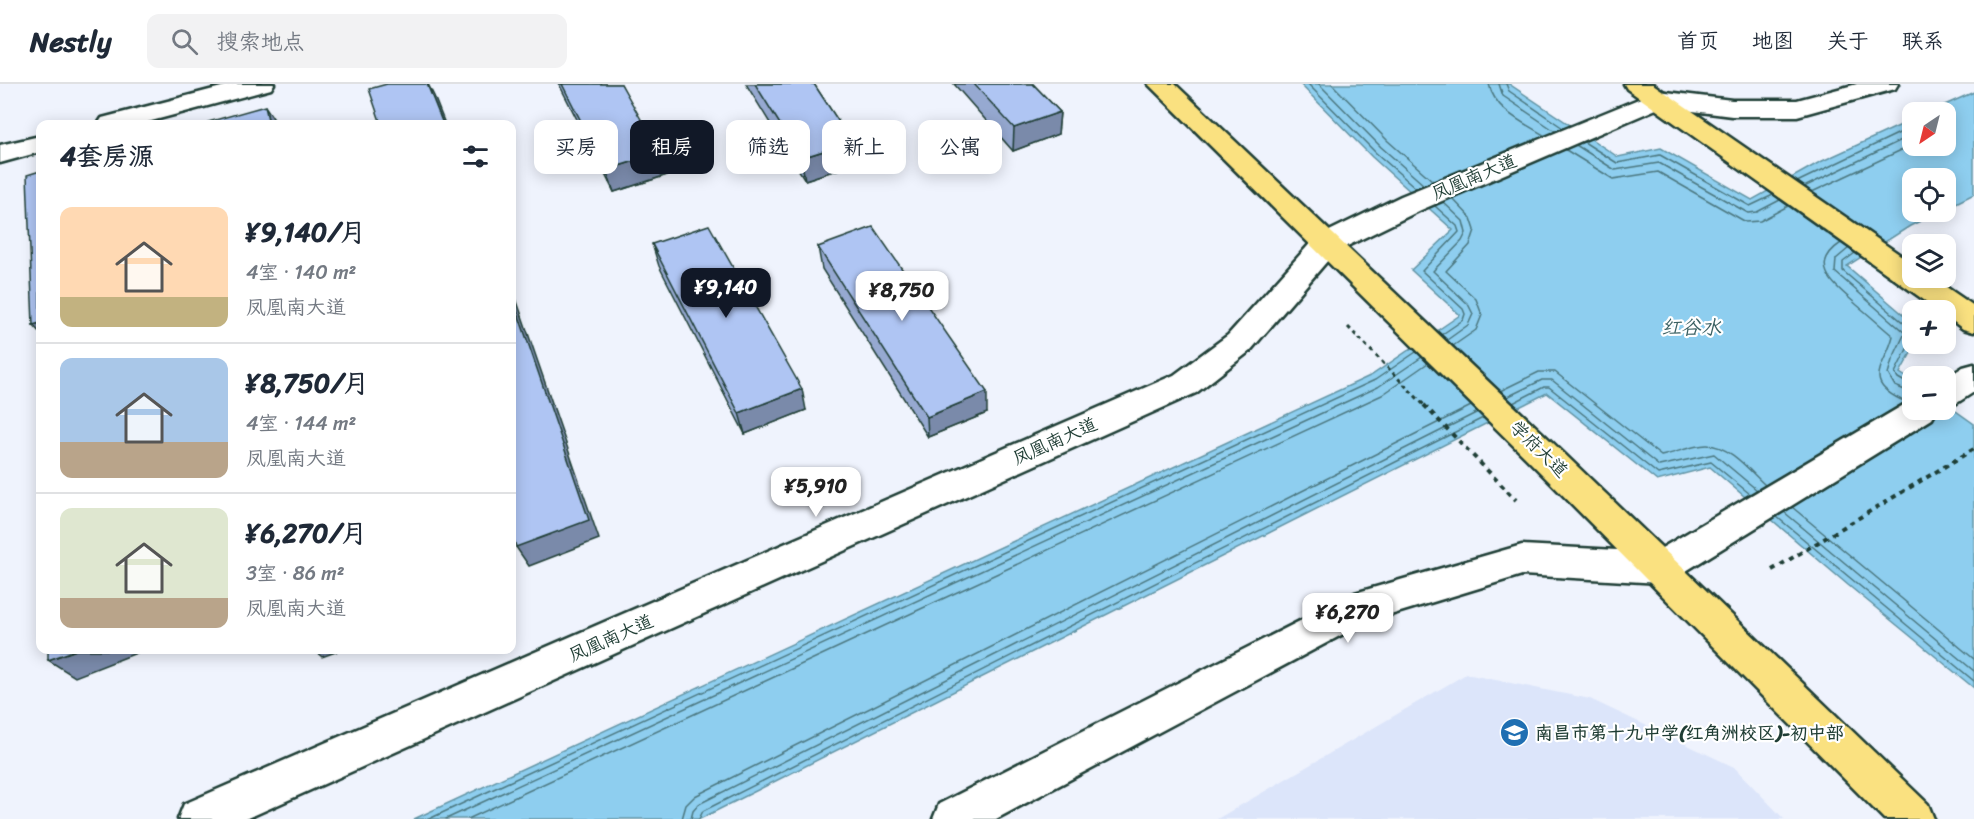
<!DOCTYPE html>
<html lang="zh">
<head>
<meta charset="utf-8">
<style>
	body { margin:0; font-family:Sriracha,"LXGW WenKai TC",sans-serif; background:#f2f2f3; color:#1f2937; height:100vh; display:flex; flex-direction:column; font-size:22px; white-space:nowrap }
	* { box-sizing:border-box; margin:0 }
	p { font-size:20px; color:#747a83 }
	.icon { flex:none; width:33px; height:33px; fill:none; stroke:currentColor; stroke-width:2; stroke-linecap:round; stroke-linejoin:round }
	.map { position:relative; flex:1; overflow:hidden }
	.drawer { position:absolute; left:36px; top:36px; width:480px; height:534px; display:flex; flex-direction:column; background:#fff; border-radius:12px; box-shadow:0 3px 15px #0003 }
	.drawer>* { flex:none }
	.hud { position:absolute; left:534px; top:36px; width:570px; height:54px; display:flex; gap:12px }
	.needle { width:39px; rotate:215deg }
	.controls { position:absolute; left:1902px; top:18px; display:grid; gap:12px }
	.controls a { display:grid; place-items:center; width:54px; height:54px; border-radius:12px; background:#fff; box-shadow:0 3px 15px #0003; font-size:30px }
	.price { position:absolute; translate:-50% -51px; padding:0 14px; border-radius:12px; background:#fff; color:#222; font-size:20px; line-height:39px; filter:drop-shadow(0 2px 3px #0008) }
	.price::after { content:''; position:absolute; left:50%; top:36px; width:18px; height:14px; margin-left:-9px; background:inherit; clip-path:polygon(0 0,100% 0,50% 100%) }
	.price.active { background:#111827; color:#fff }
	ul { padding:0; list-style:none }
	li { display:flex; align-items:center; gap:18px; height:150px; padding:0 24px }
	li+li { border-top:2px solid #e0e1e3 }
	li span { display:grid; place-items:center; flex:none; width:168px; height:120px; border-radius:12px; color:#555 }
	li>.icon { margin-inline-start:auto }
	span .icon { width:72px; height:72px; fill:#fffc; stroke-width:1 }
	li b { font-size:26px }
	h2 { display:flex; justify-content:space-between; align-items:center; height:72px; padding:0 24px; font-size:26px }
	.tag { padding:0 21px; border-radius:12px; background:#fff; box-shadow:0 3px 15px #0003; font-size:21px; line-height:54px }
	.tag.active { background:#111827; color:#fff }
	header { display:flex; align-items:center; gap:36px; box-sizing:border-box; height:84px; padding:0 30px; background:#fff; border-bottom:2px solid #e0e1e3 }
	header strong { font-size:28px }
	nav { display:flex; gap:33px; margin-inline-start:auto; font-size:21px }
	.search { width:420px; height:54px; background:#f2f2f3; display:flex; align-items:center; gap:15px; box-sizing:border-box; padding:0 21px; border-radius:12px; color:#747a83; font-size:22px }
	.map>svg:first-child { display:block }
</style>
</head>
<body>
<header>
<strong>Nestly</strong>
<div class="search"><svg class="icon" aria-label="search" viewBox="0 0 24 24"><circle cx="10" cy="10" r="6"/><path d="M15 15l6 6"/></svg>搜索地点</div>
<nav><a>首页</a><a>地图</a><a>关于</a><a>联系</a></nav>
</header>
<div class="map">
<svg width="1974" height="735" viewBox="0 0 1974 735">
	<rect width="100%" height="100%" fill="#eff3fd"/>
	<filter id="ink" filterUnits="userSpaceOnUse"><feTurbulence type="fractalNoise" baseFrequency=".0167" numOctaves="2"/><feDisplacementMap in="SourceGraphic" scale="12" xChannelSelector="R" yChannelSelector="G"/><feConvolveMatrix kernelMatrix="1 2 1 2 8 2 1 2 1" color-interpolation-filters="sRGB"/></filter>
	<g filter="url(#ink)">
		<path fill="#dce5fa" d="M1466,590L1590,615L1734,683L1784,735H1217Z"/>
		<path fill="#8eceef" stroke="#6294a4" stroke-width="1.5" d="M1300,0H1509L1618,73L1661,64L1752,116L1818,79L1912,36V62H1946V28H1929L1974,8V110L1946,124V94H1912V128H1939L1910,142L1847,182L1912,238V260H1916L1900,289L1912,297V326H1946V320L1974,340V604L1848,501L1710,383L1657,397L1547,309L700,735H414L1372,291L1460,231L1411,186L1453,146L1372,73Z"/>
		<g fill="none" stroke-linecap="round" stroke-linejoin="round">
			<g stroke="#4b777f" stroke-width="1.5">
				<path d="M1308,0L1376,69L1416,104"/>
				<path d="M1319,0L1381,63L1424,101"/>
				<path d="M1332,0L1388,57L1433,97"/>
				<path d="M1489,0C1495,27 1523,38 1545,52"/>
				<path d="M1499,0L1503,12L1555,47"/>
				<path d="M1506,0L1509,7L1563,44"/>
				<path d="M1584,58L1617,79L1660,71L1750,122L1773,111"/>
				<path d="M1576,61L1615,86L1659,79L1748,129L1757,128L1780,116"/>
				<path d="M1566,66L1613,95L1658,88L1746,138L1760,137L1788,122"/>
				<path d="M1797,98L1912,43"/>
				<path d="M1804,103L1912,51"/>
				<path d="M1812,108L1912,61"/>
				<path d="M1452,114L1471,134L1475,146L1470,161L1446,187L1476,215L1482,231L1476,246L1453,262"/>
				<path d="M1443,118L1463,137L1466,149L1462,157L1433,187L1468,220L1473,230L1468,241L1447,256"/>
				<path d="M1435,122L1457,142L1459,148L1422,187L1463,225L1465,230L1463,236L1441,251"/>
				<path d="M1841,159C1806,182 1837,203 1857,221C1869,231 1881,242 1893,252C1886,282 1859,298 1906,318"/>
				<path d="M1849,164L1836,175L1835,188L1905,249L1892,276L1888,290L1895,302L1912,309"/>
				<path d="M1855,169L1843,178V187L1906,241L1912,242"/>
				<path d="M1912,255L1895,289L1898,294L1912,302"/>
				<path d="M1500,307L1539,288H1555L1661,372C1676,369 1692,361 1707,361C1729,361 1750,387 1765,401"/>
				<path d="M1507,313L1542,296H1552L1659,382L1714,370L1757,406"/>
				<path d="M1513,319L1544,303H1549L1658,390L1711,378L1750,410"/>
				<path d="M1792,423L1974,575"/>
				<path d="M1784,428L1974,587"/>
				<path d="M1777,433L1974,597"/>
				<path d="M429,735L1375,296L1416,268"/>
				<path d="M446,735L1378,303L1422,273"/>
				<path d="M468,735L1382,311L1428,279"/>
				<path d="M682,735L686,721L695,712L1471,322"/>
				<path d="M691,735L693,727L699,720L1478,328"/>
				<path d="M699,735L703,727L1483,334"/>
			</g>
			<defs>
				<g id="street">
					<path d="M233,0H274L271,5L140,40H98L102,34Z"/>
					<path d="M40,52V68L0,79V61Z"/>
				</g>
				<g id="secondary">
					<path d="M1857,0H1898L1895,5L1797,32H1732L1661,23L1421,126L1335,168L1250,267L1196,309L246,735H178L184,720L1174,291L1228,251L1315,154L1401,112L1658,7L1732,16H1797Z"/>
					<path d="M1974,280V308L1957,319L1946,322V294L1963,283Z"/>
					<path d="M1912,316V326H1937L1932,335L1673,495L1660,499L1522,491L1364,539L996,735H933L939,720L1355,509L1522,461L1655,468Z"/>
				</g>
				<g id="primary">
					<path d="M1148,0H1175L1551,357L1928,720L1934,735H1884L1527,375Z"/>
					<path d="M1624,0H1653L1912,179V194H1933L1974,222V248L1963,245L1946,232V226H1938L1627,5Z"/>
				</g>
			</defs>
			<use href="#street" stroke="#1f3d34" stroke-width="5"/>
			<use href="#secondary" stroke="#1f3d34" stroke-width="5"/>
			<use href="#primary" stroke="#1f3d34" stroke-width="5"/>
			<path stroke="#1f3d34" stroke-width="3" stroke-dasharray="4 4" stroke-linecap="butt" d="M1348,243L1426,323"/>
			<g stroke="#1f3d34" stroke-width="4" stroke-dasharray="5 5" stroke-linecap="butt">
				<path d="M1424,321L1516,416"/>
				<path d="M1772,486L1974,365"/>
			</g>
			<use href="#street" fill="#fff" fill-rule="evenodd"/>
			<use href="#secondary" fill="#fff" fill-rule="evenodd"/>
			<use href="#primary" fill="#fae180" fill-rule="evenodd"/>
		</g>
		<g fill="#96a9d1" stroke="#1f3d34" stroke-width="1.5">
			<path d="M559,0H621L667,91L614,108Z"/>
			<path d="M746,0H814L852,58L855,80L805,96Z"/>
			<path d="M954,0H1033L1060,28L1058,50L1013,67Z"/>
			<path d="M652,160L806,326L745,350L659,182Z"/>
			<path d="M818,163L987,329L928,353L822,185Z"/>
		</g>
		<g fill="#7a8aaa" stroke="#1f3d34" stroke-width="1.5">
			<path d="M427,0H428L434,12L445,40H443Z"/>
			<path d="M265,22L277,40H269Z"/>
			<path d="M1060,28L1058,50L1013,67L1014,44Z"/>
			<path d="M852,58L855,80L805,96L801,74Z"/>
			<path d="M660,69L667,91L614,108L606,86Z"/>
			<path d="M512,203L599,455L529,482L516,463Z"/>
			<path d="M40,239V249L33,241Z"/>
			<path d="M802,305L806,326L745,350L739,329Z"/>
			<path d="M987,308V329L928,353L927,333Z"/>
			<path d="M76,566H144L75,593L48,576Z"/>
			<path d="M314,566H341L322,573Z"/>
		</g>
		<g fill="#afc5f3" stroke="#1f3d34" stroke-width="1.5">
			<path d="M387,0H427L443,40H381L369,5Z"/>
			<path d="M562,0H621L660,69L606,86Z"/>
			<path d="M755,0H814L852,58L801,74Z"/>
			<path d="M974,0H1033L1060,28L1014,44Z"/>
			<path d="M265,22L269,40H208V38Z"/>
			<path d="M40,87V239L33,241L27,91Z"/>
			<path d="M709,141L802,305L739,329L652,160Z"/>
			<path d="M873,143L987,308L927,333L818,163Z"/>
			<path d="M512,212L589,436L516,463L512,449Z"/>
			<path d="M40,349V380L39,350Z"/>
			<path d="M48,566H76L48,576Z"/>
		</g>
	</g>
	<defs>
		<symbol id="school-disc" viewBox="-11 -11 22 22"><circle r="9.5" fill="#1f6fb2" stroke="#fff"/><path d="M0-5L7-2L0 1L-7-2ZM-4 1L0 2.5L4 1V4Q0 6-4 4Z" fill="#fff"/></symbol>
	</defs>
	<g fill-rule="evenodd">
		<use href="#school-disc" x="1498" y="632" width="33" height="33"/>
	</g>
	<g text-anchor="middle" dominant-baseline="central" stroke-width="4.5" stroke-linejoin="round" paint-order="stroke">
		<g font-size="18" fill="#1f3d34" stroke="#fff">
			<text transform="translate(1474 93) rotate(-23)">凤凰南大道</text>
			<text transform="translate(1055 357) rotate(-24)">凤凰南大道</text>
			<text transform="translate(1539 365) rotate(44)">学府大道</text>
			<text transform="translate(611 554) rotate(-24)">凤凰南大道</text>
		</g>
		<g font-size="18" font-weight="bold" fill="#1f3d34" stroke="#fff" text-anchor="start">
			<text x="1535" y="649">南昌市第十九中学(红角洲校区)-初中部</text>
		</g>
		<g font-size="20" font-style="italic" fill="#3b6163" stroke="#fff">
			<text x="1691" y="243">红谷水</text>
		</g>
	</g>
</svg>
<div class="controls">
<a><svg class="needle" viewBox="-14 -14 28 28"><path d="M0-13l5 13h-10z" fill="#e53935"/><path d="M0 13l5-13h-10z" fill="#747a83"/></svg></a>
<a><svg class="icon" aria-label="locate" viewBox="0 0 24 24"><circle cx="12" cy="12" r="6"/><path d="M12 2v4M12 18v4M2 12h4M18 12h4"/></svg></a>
<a><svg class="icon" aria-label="layers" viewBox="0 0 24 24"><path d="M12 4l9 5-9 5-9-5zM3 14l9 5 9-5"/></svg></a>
<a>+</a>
<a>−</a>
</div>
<b class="price active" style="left:726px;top:235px">¥9,140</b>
<b class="price" style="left:902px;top:238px">¥8,750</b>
<b class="price" style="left:816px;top:434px">¥5,910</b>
<b class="price" style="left:1348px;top:560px">¥6,270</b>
<div class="hud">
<a class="tag">买房</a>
<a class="tag active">租房</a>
<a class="tag">筛选</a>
<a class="tag">新上</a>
<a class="tag">公寓</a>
</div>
<section class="drawer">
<h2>4套房源<svg class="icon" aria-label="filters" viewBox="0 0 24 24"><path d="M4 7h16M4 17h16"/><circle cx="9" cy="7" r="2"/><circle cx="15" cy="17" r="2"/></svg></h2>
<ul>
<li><span style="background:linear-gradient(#ffd9b3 75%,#c2b280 0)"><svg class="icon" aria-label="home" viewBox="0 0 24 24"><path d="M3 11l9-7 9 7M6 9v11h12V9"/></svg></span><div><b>¥9,140/月</b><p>4室 · 140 m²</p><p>凤凰南大道</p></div></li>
<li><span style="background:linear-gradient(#a9c7e8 70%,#b9a48a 0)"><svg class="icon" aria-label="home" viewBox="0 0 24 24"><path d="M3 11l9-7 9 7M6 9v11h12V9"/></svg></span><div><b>¥8,750/月</b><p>4室 · 144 m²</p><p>凤凰南大道</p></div></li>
<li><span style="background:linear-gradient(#dfe7d0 75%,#b9a48a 0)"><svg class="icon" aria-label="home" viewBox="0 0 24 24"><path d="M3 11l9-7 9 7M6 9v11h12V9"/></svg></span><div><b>¥6,270/月</b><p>3室 · 86 m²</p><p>凤凰南大道</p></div></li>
</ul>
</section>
</div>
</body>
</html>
